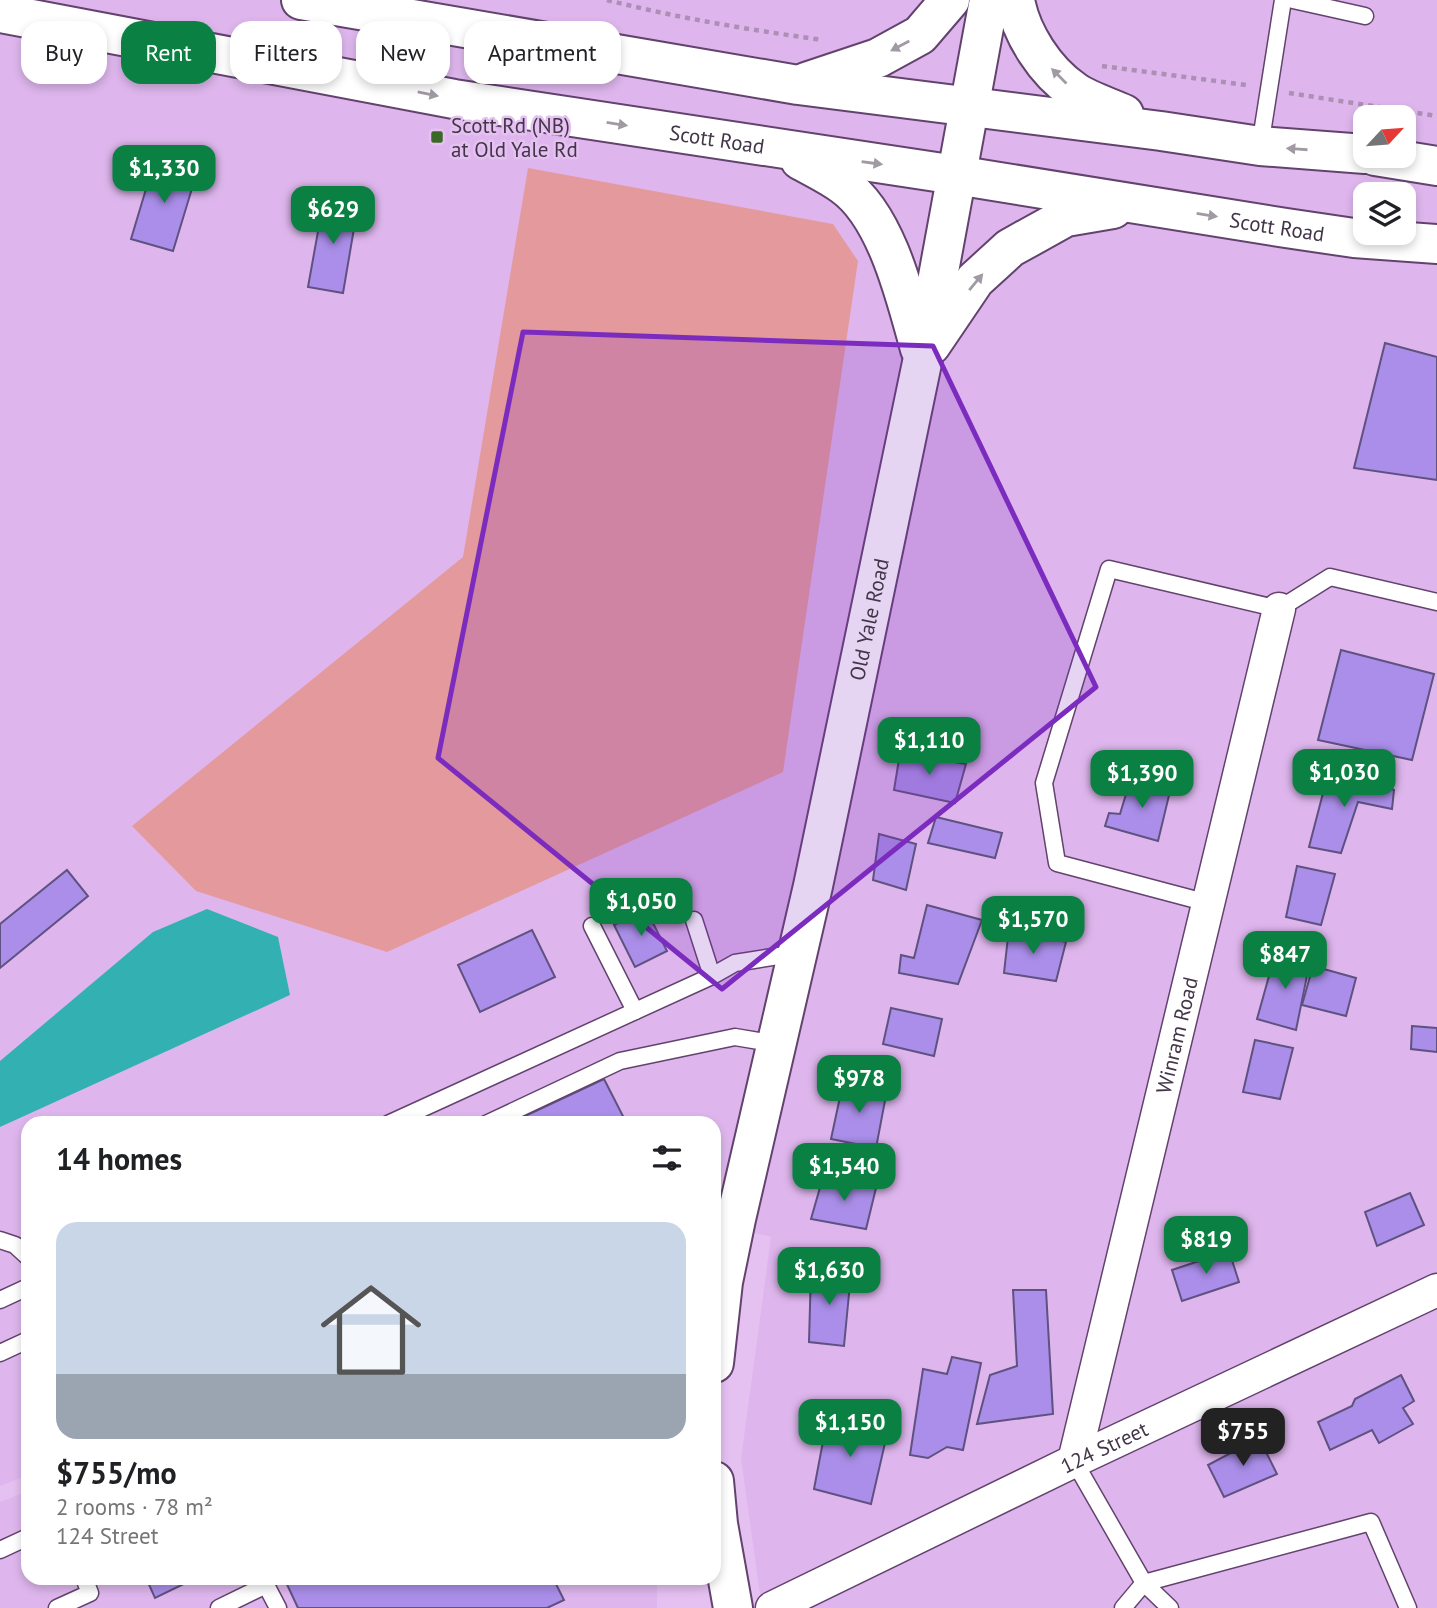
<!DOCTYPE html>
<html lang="en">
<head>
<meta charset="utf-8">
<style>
	body { margin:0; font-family:"PT Sans",sans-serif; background:#f6f6f6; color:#202124; height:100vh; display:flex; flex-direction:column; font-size:26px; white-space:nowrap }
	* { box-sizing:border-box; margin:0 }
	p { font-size:23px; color:#757577 }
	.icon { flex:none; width:38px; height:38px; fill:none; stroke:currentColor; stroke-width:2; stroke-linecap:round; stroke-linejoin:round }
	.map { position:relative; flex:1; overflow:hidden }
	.sheet { position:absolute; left:21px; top:1116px; width:700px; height:469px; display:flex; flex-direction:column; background:#fff; border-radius:21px; box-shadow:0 4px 10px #0003 }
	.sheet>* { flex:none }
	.hud { position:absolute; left:21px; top:21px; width:700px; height:63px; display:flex; gap:14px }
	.needle { width:46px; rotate:64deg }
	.fabs { position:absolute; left:1353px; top:105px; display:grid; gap:14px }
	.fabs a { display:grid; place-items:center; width:63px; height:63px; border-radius:14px; background:#fff; box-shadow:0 4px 10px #0003; font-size:35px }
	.price { position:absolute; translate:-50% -60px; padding:0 16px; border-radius:14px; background:#0b8043; color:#fff; font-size:23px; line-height:46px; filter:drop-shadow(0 2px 4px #0008) }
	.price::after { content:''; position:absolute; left:50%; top:42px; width:21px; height:16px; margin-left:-10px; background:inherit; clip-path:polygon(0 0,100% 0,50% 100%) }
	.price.current { background:#222; color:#fff }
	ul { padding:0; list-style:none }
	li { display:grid; align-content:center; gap:14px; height:371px; padding:0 35px }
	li+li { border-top:2px solid #e0e0e0 }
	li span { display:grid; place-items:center; height:217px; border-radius:21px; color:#555 }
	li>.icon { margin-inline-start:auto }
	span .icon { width:126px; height:126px; fill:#fffc; stroke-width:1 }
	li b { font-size:30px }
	h2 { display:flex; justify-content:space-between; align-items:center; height:84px; padding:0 35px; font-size:30px }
	.tag { padding:0 24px; border-radius:21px; background:#fff; box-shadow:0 4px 10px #0003; font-size:24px; line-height:63px }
	.tag.current { background:#0b8043; color:#fff }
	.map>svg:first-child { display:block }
</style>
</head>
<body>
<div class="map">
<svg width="1437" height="1608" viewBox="0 0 1437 1608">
	<rect width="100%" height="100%" fill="#e5c1f2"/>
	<g fill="#deb6ed" fill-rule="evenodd">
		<path d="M0,0H1437V1608H762L741,1459L771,1237L714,1222V1124H28V1475L0,1486ZM1365,117H1404V156H1365ZM1365,194H1404V233H1365Z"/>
		<path d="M28,1491V1578H657V1608H0V1502Z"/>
	</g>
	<path fill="#e49a9d" d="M528,168L833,224L858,261L783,772L387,952L196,891L132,826L463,557Z"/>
	<path fill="#33b0b2" d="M207,909L278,937L290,995L0,1127V1061L153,932Z"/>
	<g fill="#aa8ee9" stroke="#5f5180" stroke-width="2">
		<path d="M155,159L197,172L173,251L131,239Z"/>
		<path d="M324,198L358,205L343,293L308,287Z"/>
		<path d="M1385,343L1437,357V480L1354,468Z"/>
		<path d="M1341,650L1434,674L1412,760L1318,740Z"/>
		<path d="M900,753L966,764L955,803L894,790Z"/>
		<path d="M1329,770L1394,790L1392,809L1358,802L1341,853L1309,847Z"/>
		<path d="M1130,781L1172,783L1158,841L1105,826L1109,813L1120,814Z"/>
		<path d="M936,817L1002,833L995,858L928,843Z"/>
		<path d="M879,834L916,844L906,890L873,880Z"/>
		<path d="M1297,866L1335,874L1321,925L1286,917Z"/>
		<path d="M67,870L88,896L0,968V924Z"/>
		<path d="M927,905L982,920L958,984L899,973L901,955L914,958Z"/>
		<path d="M646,909L667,951L635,967L614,925Z"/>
		<path d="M1009,928L1066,942L1056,981L1004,973Z"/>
		<path d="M532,930L555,977L480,1012L458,965Z"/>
		<path d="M1276,951L1310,961L1296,1030L1257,1019Z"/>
		<path d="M1313,966L1356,978L1346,1016L1302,1005Z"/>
		<path d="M891,1008L942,1019L934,1056L883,1044Z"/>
		<path d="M1412,1026L1437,1028V1052L1411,1049Z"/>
		<path d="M1255,1040L1293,1048L1280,1099L1243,1092Z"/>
		<path d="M604,1079L627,1124H508Z"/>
		<path d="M843,1083L887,1090L876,1148L831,1139Z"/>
		<path d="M823,1177L876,1188L866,1229L811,1219Z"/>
		<path d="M1410,1193L1424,1225L1377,1246L1365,1212Z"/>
		<path d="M1229,1251L1239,1282L1182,1301L1172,1270Z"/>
		<path d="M811,1270L851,1273L844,1346L809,1342Z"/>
		<path d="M1013,1290H1046L1053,1414L977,1424L990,1375L1017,1366Z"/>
		<path d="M952,1357L981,1363L963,1450L947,1447L928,1458L910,1455L923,1369L947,1374Z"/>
		<path d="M1401,1375L1414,1401L1403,1408L1413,1424L1379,1443L1372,1430L1330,1450L1318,1422L1352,1406L1355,1399Z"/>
		<path d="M828,1415L888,1430L871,1504L814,1489Z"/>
		<path d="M1259,1438L1277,1474L1224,1497L1208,1465Z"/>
		<path d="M146,1578H196L155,1598Z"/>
		<path d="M284,1578H553L564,1600L547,1608H298Z"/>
	</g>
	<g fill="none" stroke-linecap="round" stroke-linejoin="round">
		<defs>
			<g id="lane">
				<path d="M1293,0L1365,16"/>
				<path d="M1260,146L1283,0"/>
				<path d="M1208,903L1057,863L1044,783L1109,569L1279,609L1330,577L1437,602"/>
				<path d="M694,920L712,976"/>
				<path d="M592,926L635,1011"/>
				<path d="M388,1124L712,976L735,963L797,953"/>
				<path d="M486,1124L620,1061L735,1037L776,1044"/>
				<path d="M0,1240L15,1245L28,1257"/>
				<path d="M0,1300L28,1287"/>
				<path d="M0,1353L28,1340"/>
				<path d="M1074,1461L1144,1583L1371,1522L1408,1608"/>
				<path d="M0,1550L28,1537"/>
				<path d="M57,1608L90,1593L84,1578"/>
				<path d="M219,1608L266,1585L278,1608"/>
				<path d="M1123,1608L1144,1583L1170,1608"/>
			</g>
			<g id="street">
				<path id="s1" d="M1074,1461L1279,609"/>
				<path id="s2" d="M772,1608L1074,1461L1437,1290"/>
			</g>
			<g id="secondary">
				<path d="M301,0L798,85L1161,131L1260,146L1365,154"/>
				<path d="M1015,0C1021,34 1045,71 1074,91C1088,101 1109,107 1124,114"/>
				<path id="s3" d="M0,13L454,99L956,175L1286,228L1354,238L1437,244"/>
				<path d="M806,82L878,58L920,35L950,0"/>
				<path d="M1375,156L1437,166"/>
				<path d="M800,160C814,168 829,175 843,185C887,216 906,299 920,349"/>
				<path d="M931,345L975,280L1010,248L1066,217L1113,209"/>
				<path id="s4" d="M714,1363L723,1282L736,1219L813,886L923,358L989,0"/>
				<path d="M714,1481L718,1524L733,1608"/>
			</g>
		</defs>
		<use href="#lane" stroke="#62436d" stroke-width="19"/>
		<use href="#street" stroke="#62436d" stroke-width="35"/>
		<use href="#secondary" stroke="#62436d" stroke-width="42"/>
		<g stroke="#ab8fb5" stroke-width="4.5" stroke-dasharray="5 5" stroke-linecap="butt">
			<path d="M607,0C678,18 750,30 823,40"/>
			<path d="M1102,66L1246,85"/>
			<path d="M1289,93L1437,116"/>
		</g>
		<use href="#lane" stroke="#fff" stroke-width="16"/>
		<use href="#street" stroke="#fff" stroke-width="32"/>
		<use href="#secondary" stroke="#fff" stroke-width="38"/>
	</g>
	<defs><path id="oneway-solid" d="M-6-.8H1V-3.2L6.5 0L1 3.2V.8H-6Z" transform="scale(1.75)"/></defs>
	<g fill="#a19aa4">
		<use href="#oneway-solid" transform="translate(900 46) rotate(152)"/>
		<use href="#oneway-solid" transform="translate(1059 76) rotate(-135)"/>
		<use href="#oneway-solid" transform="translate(428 94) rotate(11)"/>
		<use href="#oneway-solid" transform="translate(617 124) rotate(9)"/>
		<use href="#oneway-solid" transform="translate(1297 149) rotate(-176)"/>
		<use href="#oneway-solid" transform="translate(872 163) rotate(8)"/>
		<use href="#oneway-solid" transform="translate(1207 215) rotate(9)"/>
		<use href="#oneway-solid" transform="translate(976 282) rotate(-50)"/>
	</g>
	<path fill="#7b2cbf" fill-opacity="0.2" stroke="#7b2cbf" stroke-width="5" stroke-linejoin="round" d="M523,332L933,346L1096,687L722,989L438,758Z"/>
	<rect fill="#3b6826" stroke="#e5c1f2" stroke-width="2.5" x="430" y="130" width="14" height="14" rx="3.5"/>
	<g text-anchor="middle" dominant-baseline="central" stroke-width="5" stroke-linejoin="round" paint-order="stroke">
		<g font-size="21" fill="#433548" stroke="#e5c1f2" text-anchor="start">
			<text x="451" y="125">Scott Rd (NB)<tspan x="451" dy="24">at Old Yale Rd</tspan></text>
		</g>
		<g font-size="21" fill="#433548" stroke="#e5c1f2">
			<text stroke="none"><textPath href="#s3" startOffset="728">Scott Road</textPath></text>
			<text stroke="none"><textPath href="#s3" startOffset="1295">Scott Road</textPath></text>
			<text stroke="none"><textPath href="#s4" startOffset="760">Old Yale Road</textPath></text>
			<text stroke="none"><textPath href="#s1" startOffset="438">Winram Road</textPath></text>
			<text stroke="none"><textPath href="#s2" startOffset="369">124 Street</textPath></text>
		</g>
	</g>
</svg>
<div class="fabs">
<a><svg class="needle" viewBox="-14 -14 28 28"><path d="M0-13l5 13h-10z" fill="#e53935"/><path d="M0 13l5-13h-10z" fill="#757577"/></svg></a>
<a><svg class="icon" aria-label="layers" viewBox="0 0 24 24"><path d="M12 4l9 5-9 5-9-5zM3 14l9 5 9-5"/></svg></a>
</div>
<b class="price" style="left:164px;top:205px">$1,330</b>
<b class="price" style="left:333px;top:246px">$629</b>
<b class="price" style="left:929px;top:777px">$1,110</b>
<b class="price" style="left:1344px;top:809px">$1,030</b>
<b class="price" style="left:1142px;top:810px">$1,390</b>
<b class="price" style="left:641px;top:938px">$1,050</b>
<b class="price" style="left:1033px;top:956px">$1,570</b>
<b class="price" style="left:1285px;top:991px">$847</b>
<b class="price" style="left:859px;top:1115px">$978</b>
<b class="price" style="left:844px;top:1203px">$1,540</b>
<b class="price" style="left:1206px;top:1276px">$819</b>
<b class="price" style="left:829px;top:1307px">$1,630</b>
<b class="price" style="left:850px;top:1459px">$1,150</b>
<b class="price current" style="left:1243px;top:1468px">$755</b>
<div class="hud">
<a class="tag">Buy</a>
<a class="tag current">Rent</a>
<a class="tag">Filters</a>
<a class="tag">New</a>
<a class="tag">Apartment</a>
</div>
<section class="sheet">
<h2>14 homes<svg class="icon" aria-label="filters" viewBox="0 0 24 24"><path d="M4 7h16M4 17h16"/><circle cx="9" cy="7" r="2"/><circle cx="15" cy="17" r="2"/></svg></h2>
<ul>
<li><span style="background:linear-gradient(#c9d6e8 70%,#9aa5b1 0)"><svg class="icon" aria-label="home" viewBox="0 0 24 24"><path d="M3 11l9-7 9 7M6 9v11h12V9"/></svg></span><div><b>$755/mo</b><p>2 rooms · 78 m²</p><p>124 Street</p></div></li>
</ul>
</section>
</div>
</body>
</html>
